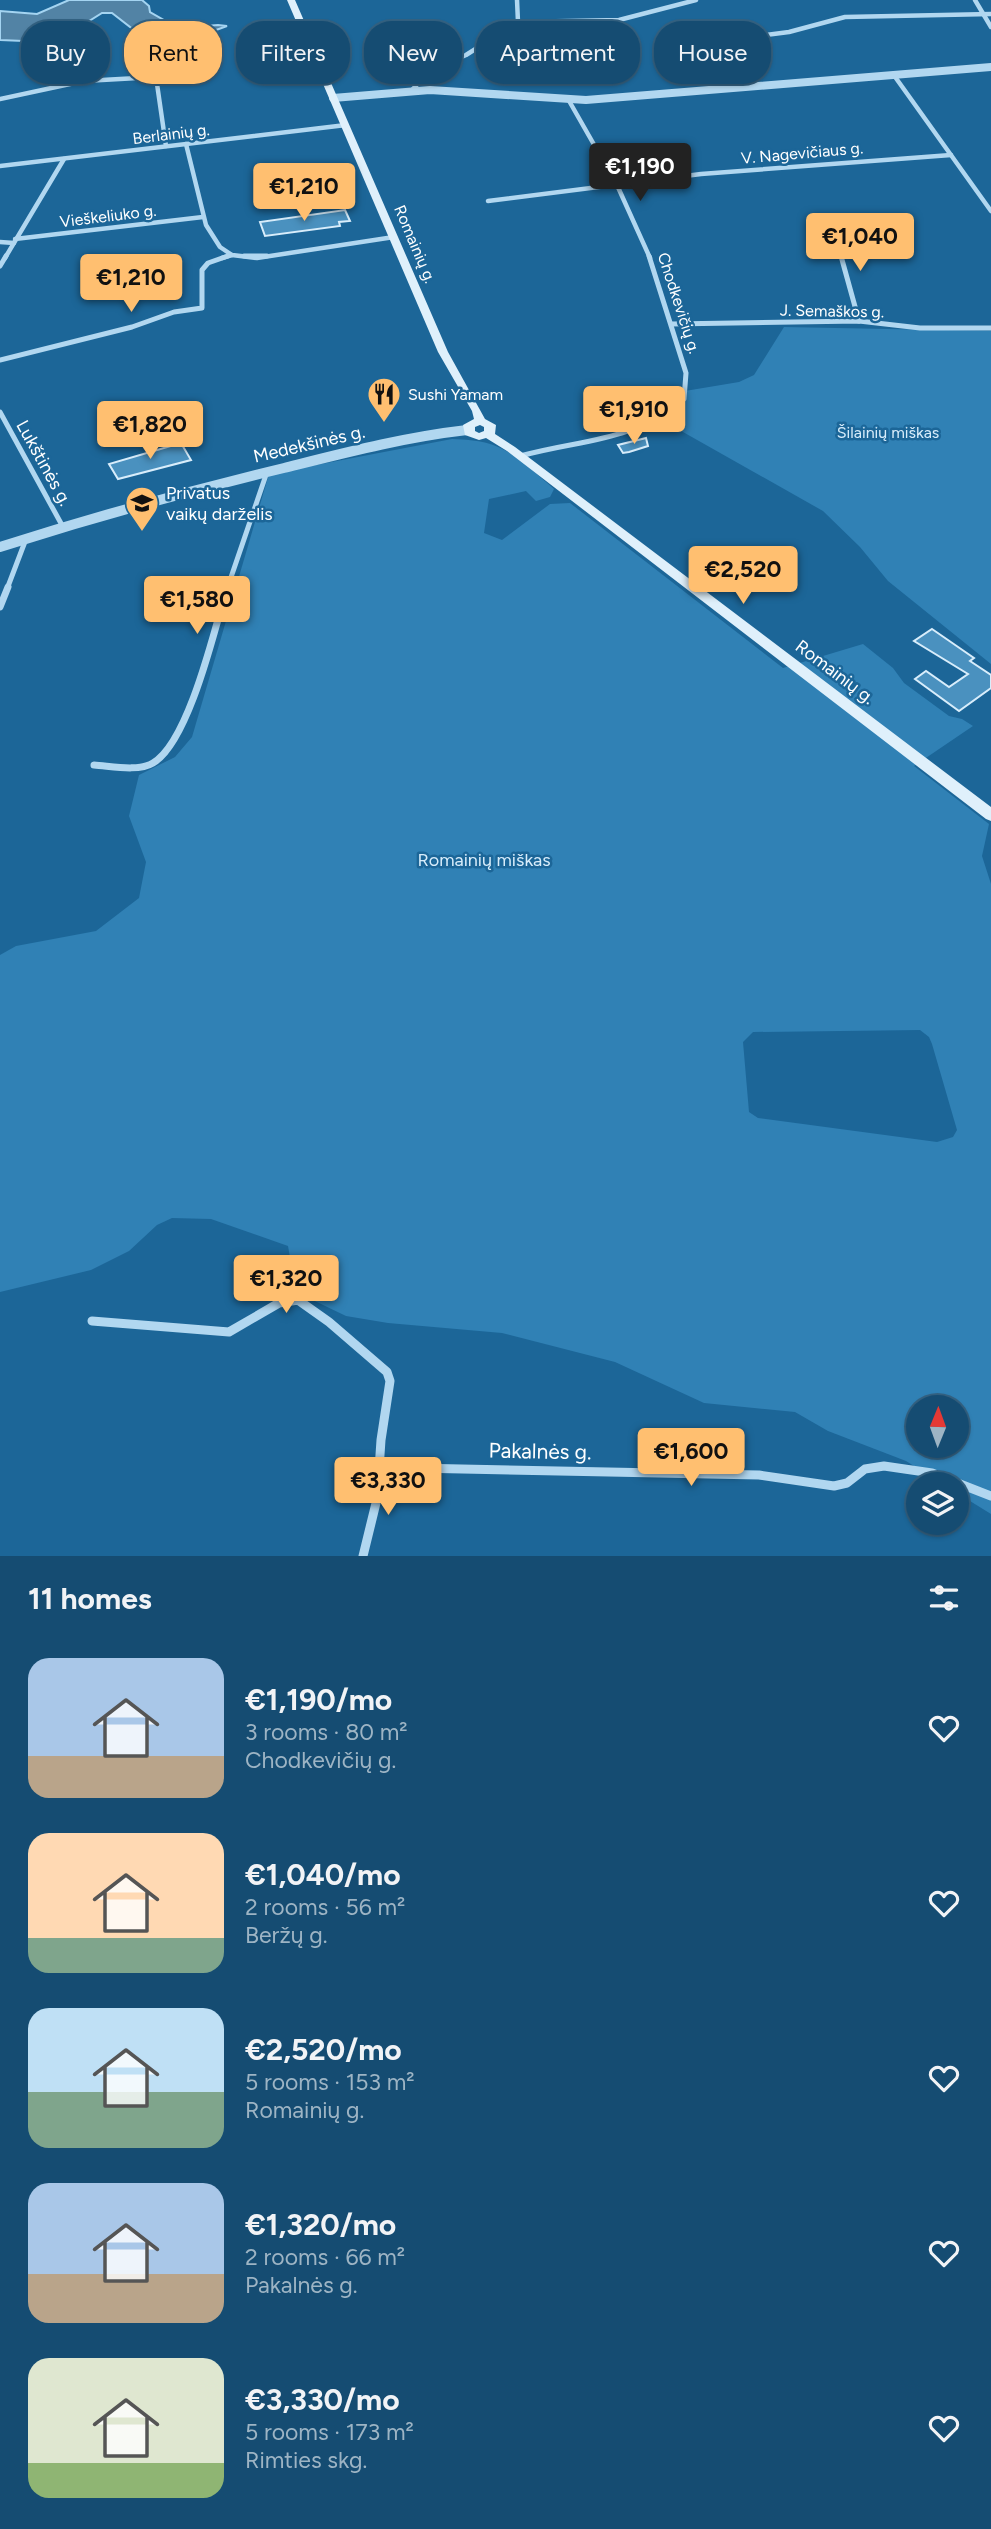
<!DOCTYPE html>
<html lang="en">
<head>
<meta charset="utf-8">
<style>
	body { margin:0; font-family:Figtree,sans-serif; background:#22567a; color:#f1f3f6; height:100vh; display:flex; flex-direction:column; font-size:26px; white-space:nowrap }
	* { box-sizing:border-box; margin:0 }
	p { font-size:23px; color:#9db4c4 }
	.icon { flex:none; width:38px; height:38px; fill:none; stroke:currentColor; stroke-width:2; stroke-linecap:round; stroke-linejoin:round }
	.map { position:relative; height:1556px; overflow:hidden }
	.details { display:flex; flex-direction:column; background:#154c72; flex:1 }
	.details>* { flex:none }
	.guide { position:absolute; left:21px; top:21px; width:950px; height:63px; display:flex; gap:14px }
	.needle { width:46px; rotate:1deg }
	.tools { position:absolute; left:906px; top:1395px; display:grid; gap:14px }
	.tools a { display:grid; place-items:center; width:63px; height:63px; border-radius:50%; background:#154c72; box-shadow:0 2px 5px #0004,0 0 0 2px #346384; font-size:35px }
	.price { position:absolute; translate:-50% -60px; padding:0 16px; border-radius:7px; background:#ffbf70; color:#111; font-size:23px; line-height:46px; filter:drop-shadow(0 2px 4px #0008) }
	.price::after { content:''; position:absolute; left:50%; top:42px; width:21px; height:16px; margin-left:-10px; background:inherit; clip-path:polygon(0 0,100% 0,50% 100%) }
	.price.selected { background:#222; color:#fff }
	ul { padding:0; list-style:none }
	li { display:flex; align-items:center; gap:21px; height:175px; padding:0 28px }
	li span { display:grid; place-items:center; flex:none; width:196px; height:140px; border-radius:21px; color:#555 }
	li>.icon { margin-inline-start:auto }
	span .icon { width:84px; height:84px; fill:#fffc; stroke-width:1 }
	li b { font-size:30px }
	h2 { display:flex; justify-content:space-between; align-items:center; height:84px; padding:0 28px; font-size:30px }
	.chip { padding:0 24px; border-radius:28px; background:#154c72; box-shadow:0 2px 5px #0004,0 0 0 2px #346384; font-size:24px; line-height:63px }
	.chip.selected { background:#ffbf70; color:#111 }
	.map>svg:first-child { display:block }
</style>
</head>
<body>
<div class="map">
<svg width="991" height="1556" viewBox="0 0 991 1556">
	<rect width="100%" height="100%" fill="#1c6698"/>
	<g fill="#3081b5" fill-rule="evenodd">
		<path d="M784,327L991,331V664L888,581L860,547L823,511L683,432L648,405L667,394L739,382L754,375Z"/>
		<path d="M452,439C505,440 515,456 554,489L550,497L536,501L526,491L489,499L484,533L502,540L550,504L570,503L783,668L863,644L893,668L904,683L949,716L962,719L973,726L914,766L989,824L982,856L991,884V1514L957,1493V1484H943L906,1461L828,1431L795,1412L704,1403L615,1362L502,1333L388,1323L346,1316L296,1292L288,1246L211,1219L172,1218L157,1225L129,1251L91,1270L0,1292V955L16,946L96,931L139,898L146,862L129,816L139,775L175,757L192,737L269,474ZM920,1030L929,1037L932,1044L957,1130L953,1137L937,1142L758,1118L749,1112L743,1042L753,1032ZM919,1407H957V1446H919Z"/>
	</g>
	<path fill="#5283a5" stroke="#a4d4f1" stroke-width="2" d="M69,0H142L149,6L150,12L178,28L218,25L227,26L189,40L167,43L134,30L112,13H102L62,38L48,42L0,40V11L37,14Z"/>
	<g fill="#4a91bf" stroke="#d8edfb" stroke-width="2">
		<path d="M345,210L350,221L339,222L340,226L265,236L260,222Z"/>
		<path d="M646,438L648,446L629,452L623,453L618,445Z"/>
		<path d="M181,443L191,460L118,479L109,464Z"/>
		<path d="M932,629L974,658L970,661L991,675V688L959,711L915,679L926,671L949,687L968,674L914,641Z"/>
	</g>
	<g fill="none" stroke-linecap="round" stroke-linejoin="round">
		<g stroke="#b1d7f0" stroke-width="4.5">
			<path d="M517,0L518,22"/>
			<path d="M975,0L991,27"/>
			<path d="M759,36L789,32L845,17L991,14"/>
			<path d="M893,74L991,211"/>
			<path d="M412,90L429,72L466,55L518,22L619,20L696,0"/>
			<path d="M0,99L84,81L156,77L166,146"/>
			<path d="M568,99L617,185L650,258"/>
			<path d="M186,144L206,225L220,247L232,255L257,258L394,237"/>
			<path d="M0,166L346,125"/>
			<path d="M488,201L701,174L951,155"/>
			<path d="M835,233L842,258"/>
			<path d="M15,239L203,217"/>
			<path d="M0,242L14,243"/>
			<path d="M5,258L64,159"/>
			<path d="M222,258L232,255"/>
		</g>
		<g stroke="#b1d7f0" stroke-width="5">
			<path d="M244,256H267"/>
			<path d="M841,256L859,321"/>
			<path d="M0,266L6,256"/>
			<path d="M672,324L859,321L920,328H991"/>
			<path d="M0,360L132,327L174,312L202,308V270L208,263L228,256"/>
			<path d="M0,412L63,527"/>
			<path d="M520,456C586,438 627,444 684,399L686,373L649,256"/>
			<path d="M7,589L26,539"/>
			<path d="M227,589L267,472"/>
		</g>
		<g stroke="#b1d7f0" stroke-width="7">
			<path d="M0,607L8,587"/>
			<path d="M94,765C111,766 138,772 153,763C189,742 215,628 227,587"/>
		</g>
		<g stroke="#b1d7f0" stroke-width="9">
			<path d="M92,1321L229,1332L279,1303L298,1300L329,1322L387,1372L390,1381L381,1440L377,1499L363,1556"/>
			<path d="M380,1472L414,1468L759,1475L834,1486L847,1483L865,1469L884,1466L932,1473L991,1496"/>
		</g>
		<path stroke="#b1d7f0" stroke-width="8" d="M333,98L430,90L586,100L991,67"/>
		<path stroke="#b1d7f0" stroke-width="10" d="M0,547C94,517 188,491 284,468C344,453 405,437 467,430"/>
		<path fill="#dff0fb" fill-rule="evenodd" d="M287,0H295L448,352L485,419L496,425L495,434L515,447L991,807V821L986,819L507,451L486,438L479,440L465,435L463,425L474,419L472,411L438,352ZM480,425L484,427V431L479,433L475,431V427Z"/>
	</g>
	<defs>
		<symbol id="restaurant-pin" viewBox="-11 -11 22 30"><path d="M0 17L-7.5 6A9.5 9.5 0 1 1 7.5 6Z" fill="#ffbf70" stroke="#1c6698"/><path d="M-5-6h1v4h1v-4h1v4h1v-4h1v5L-1.5 .5V6h-2V.5L-5-1ZM5-6V6H3V1.5H1.5Q1.5-4 5-6Z" fill="#111"/></symbol>
		<symbol id="school-pin" viewBox="-11 -11 22 30"><path d="M0 17L-7.5 6A9.5 9.5 0 1 1 7.5 6Z" fill="#ffbf70" stroke="#1c6698"/><path d="M0-5L7-2L0 1L-7-2ZM-4 1L0 2.5L4 1V4Q0 6-4 4Z" fill="#111"/></symbol>
	</defs>
	<g fill-rule="evenodd">
		<use href="#restaurant-pin" x="365" y="375" width="38" height="52"/>
		<use href="#school-pin" x="123" y="484" width="38" height="52"/>
	</g>
	<g text-anchor="middle" dominant-baseline="central" stroke-width="5" stroke-linejoin="round" paint-order="stroke">
		<g font-size="16" fill="#fff" stroke="#1c6698">
			<text transform="translate(171 134) rotate(-7)">Berlainių g.</text>
			<text transform="translate(802 153) rotate(-5)">V. Nagevičiaus g.</text>
			<text transform="translate(108 216) rotate(-7)">Vieškeliuko g.</text>
			<text transform="translate(415 244) rotate(67)">Romainių g.</text>
			<text transform="translate(679 303) rotate(72)">Chodkevičių g.</text>
			<text transform="translate(832 311) rotate(1)">J. Semaškos g.</text>
		</g>
		<g font-size="16" fill="#fff" stroke="#1c6698" text-anchor="start">
			<text x="408" y="394">Sushi Yamam</text>
		</g>
		<g font-size="16" fill="#d8edfb" stroke="#1c6698">
			<text x="888" y="432">Šilainių miškas</text>
		</g>
		<g font-size="18" fill="#fff" stroke="#1c6698">
			<text transform="translate(309 444) rotate(-13)">Medekšinės g.</text>
			<text transform="translate(44 463) rotate(61)">Lukštinės g.</text>
			<text transform="translate(835 672) rotate(37)">Romainių g.</text>
		</g>
		<g font-size="18" fill="#fff" stroke="#1c6698" text-anchor="start">
			<text x="166" y="493">Privatus<tspan x="166" dy="21">vaikų darželis</tspan></text>
		</g>
		<g font-size="18" fill="#d8edfb" stroke="#1c6698">
			<text x="484" y="860">Romainių miškas</text>
		</g>
		<g font-size="21" fill="#fff" stroke="#1c6698">
			<text transform="translate(540 1451) rotate(1)">Pakalnės g.</text>
		</g>
	</g>
</svg>
<div class="tools">
<a><svg class="needle" viewBox="-14 -14 28 28"><path d="M0-13l5 13h-10z" fill="#e53935"/><path d="M0 13l5-13h-10z" fill="#9db4c4"/></svg></a>
<a><svg class="icon" aria-label="layers" viewBox="0 0 24 24"><path d="M12 4l9 5-9 5-9-5zM3 14l9 5 9-5"/></svg></a>
</div>
<b class="price selected" style="left:640px;top:203px">€1,190</b>
<b class="price" style="left:304px;top:223px">€1,210</b>
<b class="price" style="left:860px;top:273px">€1,040</b>
<b class="price" style="left:131px;top:314px">€1,210</b>
<b class="price" style="left:634px;top:446px">€1,910</b>
<b class="price" style="left:150px;top:461px">€1,820</b>
<b class="price" style="left:743px;top:606px">€2,520</b>
<b class="price" style="left:197px;top:636px">€1,580</b>
<b class="price" style="left:286px;top:1315px">€1,320</b>
<b class="price" style="left:691px;top:1488px">€1,600</b>
<b class="price" style="left:388px;top:1517px">€3,330</b>
<div class="guide">
<a class="chip">Buy</a>
<a class="chip selected">Rent</a>
<a class="chip">Filters</a>
<a class="chip">New</a>
<a class="chip">Apartment</a>
<a class="chip">House</a>
</div>
</div>
<section class="details">
<h2>11 homes<svg class="icon" aria-label="filters" viewBox="0 0 24 24"><path d="M4 7h16M4 17h16"/><circle cx="9" cy="7" r="2"/><circle cx="15" cy="17" r="2"/></svg></h2>
<ul>
<li><span style="background:linear-gradient(#a9c7e8 70%,#b9a48a 0)"><svg class="icon" aria-label="home" viewBox="0 0 24 24"><path d="M3 11l9-7 9 7M6 9v11h12V9"/></svg></span><div><b>€1,190/mo</b><p>3 rooms · 80 m²</p><p>Chodkevičių g.</p></div><svg class="icon" aria-label="heart" viewBox="0 0 24 24"><path d="M12 20l-8-8c-3-5 5-10 8-4 3-6 11-1 8 4z"/></svg></li>
<li><span style="background:linear-gradient(#ffd9b3 75%,#7fa58c 0)"><svg class="icon" aria-label="home" viewBox="0 0 24 24"><path d="M3 11l9-7 9 7M6 9v11h12V9"/></svg></span><div><b>€1,040/mo</b><p>2 rooms · 56 m²</p><p>Beržų g.</p></div><svg class="icon" aria-label="heart" viewBox="0 0 24 24"><path d="M12 20l-8-8c-3-5 5-10 8-4 3-6 11-1 8 4z"/></svg></li>
<li><span style="background:linear-gradient(#bfe0f5 60%,#7fa58c 0)"><svg class="icon" aria-label="home" viewBox="0 0 24 24"><path d="M3 11l9-7 9 7M6 9v11h12V9"/></svg></span><div><b>€2,520/mo</b><p>5 rooms · 153 m²</p><p>Romainių g.</p></div><svg class="icon" aria-label="heart" viewBox="0 0 24 24"><path d="M12 20l-8-8c-3-5 5-10 8-4 3-6 11-1 8 4z"/></svg></li>
<li><span style="background:linear-gradient(#a9c7e8 65%,#b9a48a 0)"><svg class="icon" aria-label="home" viewBox="0 0 24 24"><path d="M3 11l9-7 9 7M6 9v11h12V9"/></svg></span><div><b>€1,320/mo</b><p>2 rooms · 66 m²</p><p>Pakalnės g.</p></div><svg class="icon" aria-label="heart" viewBox="0 0 24 24"><path d="M12 20l-8-8c-3-5 5-10 8-4 3-6 11-1 8 4z"/></svg></li>
<li><span style="background:linear-gradient(#dfe7d0 75%,#8fb573 0)"><svg class="icon" aria-label="home" viewBox="0 0 24 24"><path d="M3 11l9-7 9 7M6 9v11h12V9"/></svg></span><div><b>€3,330/mo</b><p>5 rooms · 173 m²</p><p>Rimties skg.</p></div><svg class="icon" aria-label="heart" viewBox="0 0 24 24"><path d="M12 20l-8-8c-3-5 5-10 8-4 3-6 11-1 8 4z"/></svg></li>
</ul>
</section>
</body>
</html>
